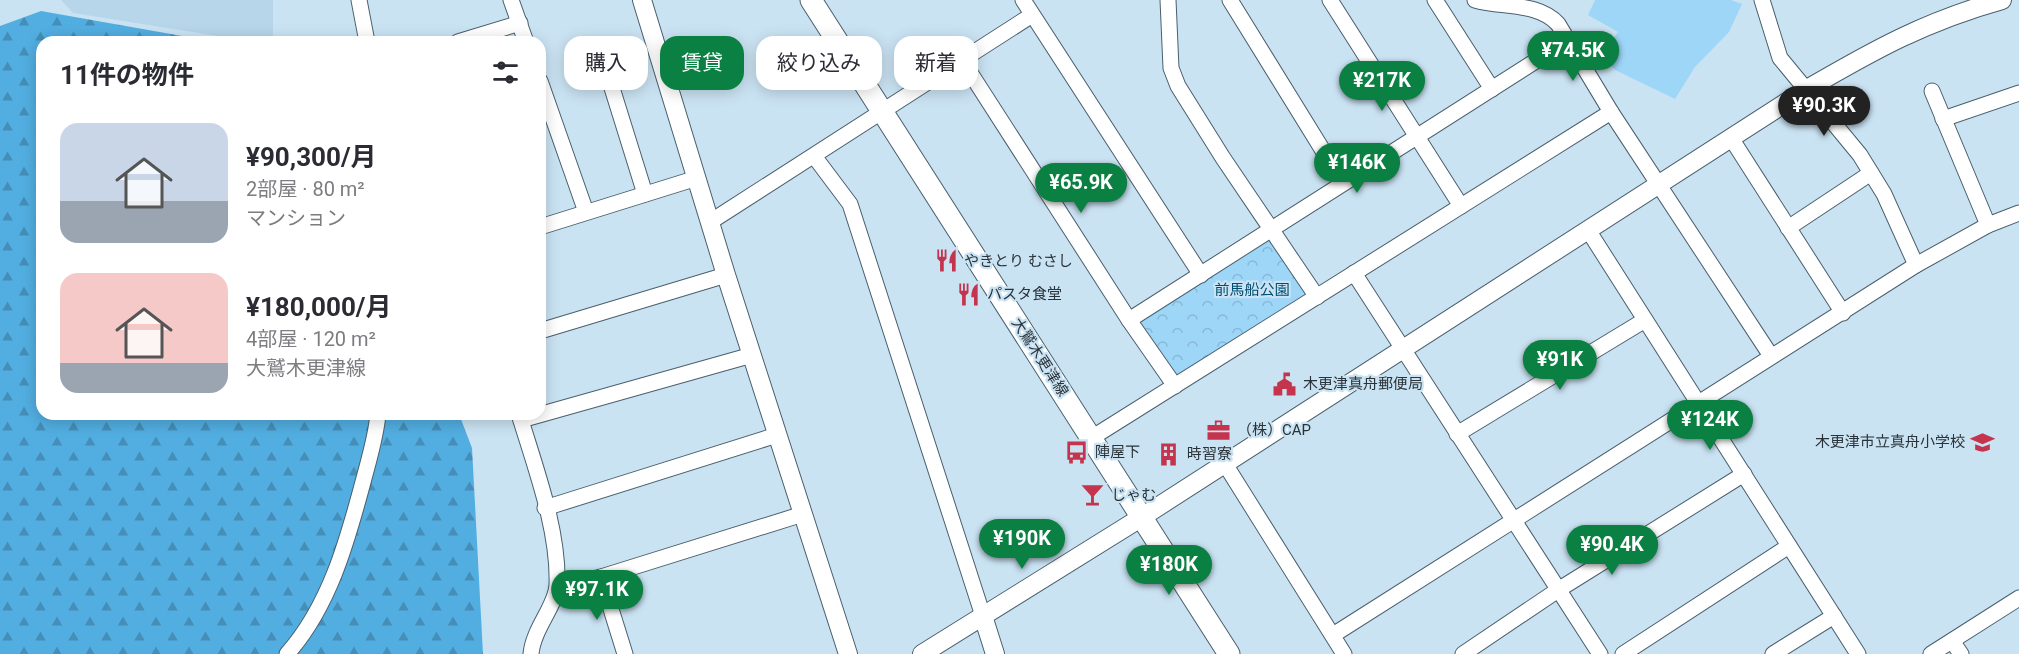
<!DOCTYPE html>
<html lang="ja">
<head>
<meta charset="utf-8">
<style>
	body { margin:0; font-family:Roboto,"Noto Sans JP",sans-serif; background:#f7f7f7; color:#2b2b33; height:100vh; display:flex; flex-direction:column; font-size:22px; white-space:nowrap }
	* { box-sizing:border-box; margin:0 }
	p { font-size:20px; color:#7c7c81 }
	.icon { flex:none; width:33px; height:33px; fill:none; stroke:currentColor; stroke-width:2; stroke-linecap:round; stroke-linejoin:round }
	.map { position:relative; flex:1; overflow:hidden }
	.drawer { position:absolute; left:36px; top:36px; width:510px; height:384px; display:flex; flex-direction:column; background:#fff; border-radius:18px; box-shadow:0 3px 15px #0003 }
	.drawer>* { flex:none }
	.banner { position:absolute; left:564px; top:36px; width:570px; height:54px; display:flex; gap:12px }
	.price { position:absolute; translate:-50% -51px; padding:0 14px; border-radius:21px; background:#0b8043; color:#fff; font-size:20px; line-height:39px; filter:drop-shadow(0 2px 3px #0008) }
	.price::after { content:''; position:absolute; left:50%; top:36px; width:18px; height:14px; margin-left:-9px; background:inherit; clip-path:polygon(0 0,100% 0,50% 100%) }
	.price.on { background:#222; color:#fff }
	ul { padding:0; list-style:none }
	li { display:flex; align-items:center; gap:18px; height:150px; padding:0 24px }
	li span { display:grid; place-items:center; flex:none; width:168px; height:120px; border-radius:18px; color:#555 }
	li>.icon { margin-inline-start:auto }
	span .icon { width:72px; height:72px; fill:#fffc; stroke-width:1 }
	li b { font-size:26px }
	h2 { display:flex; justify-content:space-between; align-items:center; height:72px; padding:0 24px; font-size:26px }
	.chip { padding:0 21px; border-radius:18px; background:#fff; box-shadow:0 3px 15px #0003; font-size:21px; line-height:54px }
	.chip.on { background:#0b8043; color:#fff }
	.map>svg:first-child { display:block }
</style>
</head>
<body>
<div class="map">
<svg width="2019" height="654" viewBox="0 0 2019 654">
	<defs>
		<pattern id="forest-firs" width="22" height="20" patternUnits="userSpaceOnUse" patternTransform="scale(1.5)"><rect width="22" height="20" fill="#52aee1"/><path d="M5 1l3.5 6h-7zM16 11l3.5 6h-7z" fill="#448eb7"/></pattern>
		<pattern id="park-crowns" width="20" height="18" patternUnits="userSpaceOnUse" patternTransform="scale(1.5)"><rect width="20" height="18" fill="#9ed6f8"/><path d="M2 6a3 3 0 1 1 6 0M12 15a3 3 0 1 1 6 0" fill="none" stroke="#88b8d5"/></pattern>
	</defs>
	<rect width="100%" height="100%" fill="#cae3f3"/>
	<path fill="#b7d6ea" d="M61,0H273V42H255L73,13Z"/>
	<path fill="#9ed6f8" d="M1595,0H1731L1742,4L1729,32L1695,67L1675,99L1615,70L1602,55L1618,32L1588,15Z"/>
	<path fill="url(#forest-firs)" d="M41,11L216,42H42V414H459L472,448L483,654H0V26Z"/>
	<path fill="url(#park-crowns)" d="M1270,236L1311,296L1176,381L1134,321Z"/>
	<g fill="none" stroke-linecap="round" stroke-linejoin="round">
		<defs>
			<g id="minor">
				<path d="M359,0L367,42"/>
				<path d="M511,0L526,42"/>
				<path d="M1023,0L1201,275"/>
				<path d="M1168,0L1171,68L1178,86L1223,158L1317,297"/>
				<path d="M1230,0L1343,183"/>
				<path d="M1330,0L1461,206"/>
				<path d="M1435,0L1492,89"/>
				<path d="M1475,0C1503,8 1538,2 1558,24L1611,112L1771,356"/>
				<path d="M1762,0L1780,58L1860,155L1884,194L1916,265"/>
				<path d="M458,42L520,23"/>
				<path d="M603,59L645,194"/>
				<path d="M962,60L1129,320L1175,386"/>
				<path d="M540,81L586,212"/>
				<path d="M1932,91L1988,225"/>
				<path d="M1943,119L2019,93"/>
				<path d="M1731,138L1843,313"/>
				<path d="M814,156L850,204L983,616"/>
				<path d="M710,222L1032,15"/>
				<path d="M540,227L697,178"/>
				<path d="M1788,228L1871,173"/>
				<path d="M1588,230L1858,654"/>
				<path d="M1354,273L1600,654"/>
				<path d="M1129,320L1567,41"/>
				<path d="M540,331L726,275"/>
				<path d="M519,414C535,467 559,530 557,585C556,606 533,629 531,654"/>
				<path d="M521,420L752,355"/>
				<path d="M1457,434L1645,320"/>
				<path d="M1093,437L1611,112"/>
				<path d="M1225,464L1344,654"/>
				<path d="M545,508L777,435"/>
				<path d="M601,577L625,654"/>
				<path d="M557,588L601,577L803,514"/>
				<path d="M1333,635L1916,265L1988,225L2019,213"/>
				<path d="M1952,641L1961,654"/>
				<path d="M287,654C329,607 347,542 363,482C369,459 376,437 378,414"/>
				<path d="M1463,654L1558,590L1744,474"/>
				<path d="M1623,654L1789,546"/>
				<path d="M1773,654L1834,616"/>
				<path d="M1931,654L2019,598"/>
			</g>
			<g id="tertiary">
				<path d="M642,0L726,275L848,654"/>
				<path d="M983,616L995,654"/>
				<path d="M922,654L1142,517L1807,89C1874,50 1926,21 2002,0"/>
			</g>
			<path id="secondary" d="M811,0L1229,654"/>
		</defs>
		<use href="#minor" stroke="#495f6d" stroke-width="17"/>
		<use href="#tertiary" stroke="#495f6d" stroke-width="20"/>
		<use href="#secondary" stroke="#495f6d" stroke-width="23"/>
		<use href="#minor" stroke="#fff" stroke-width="15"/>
		<use href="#tertiary" stroke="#fff" stroke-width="18"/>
		<use href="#secondary" stroke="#fff" stroke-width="21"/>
	</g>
	<defs>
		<symbol id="restaurant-bare" viewBox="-9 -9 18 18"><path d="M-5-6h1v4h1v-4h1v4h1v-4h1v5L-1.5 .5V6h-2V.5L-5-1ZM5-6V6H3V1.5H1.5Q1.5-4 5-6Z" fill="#c5344d" stroke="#cae3f3" stroke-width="2.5" paint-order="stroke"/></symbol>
		<symbol id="civic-bare" viewBox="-9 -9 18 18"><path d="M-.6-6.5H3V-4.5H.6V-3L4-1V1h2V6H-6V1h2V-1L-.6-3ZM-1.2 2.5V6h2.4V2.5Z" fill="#c5344d" stroke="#cae3f3" stroke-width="2.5" paint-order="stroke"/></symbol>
		<symbol id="office-bare" viewBox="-9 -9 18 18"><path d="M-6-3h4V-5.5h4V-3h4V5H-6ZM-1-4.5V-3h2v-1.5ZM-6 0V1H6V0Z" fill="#c5344d" stroke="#cae3f3" stroke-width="2.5" paint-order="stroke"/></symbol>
		<symbol id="school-bare" viewBox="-9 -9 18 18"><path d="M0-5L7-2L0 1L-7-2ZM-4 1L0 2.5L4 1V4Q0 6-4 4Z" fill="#c5344d" stroke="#cae3f3" stroke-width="2.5" paint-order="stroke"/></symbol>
		<symbol id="bus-bare" viewBox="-9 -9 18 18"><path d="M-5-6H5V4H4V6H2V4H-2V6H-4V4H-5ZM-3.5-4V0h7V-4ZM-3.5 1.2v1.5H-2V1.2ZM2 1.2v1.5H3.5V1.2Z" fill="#c5344d" stroke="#cae3f3" stroke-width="2.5" paint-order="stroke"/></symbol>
		<symbol id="building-bare" viewBox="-9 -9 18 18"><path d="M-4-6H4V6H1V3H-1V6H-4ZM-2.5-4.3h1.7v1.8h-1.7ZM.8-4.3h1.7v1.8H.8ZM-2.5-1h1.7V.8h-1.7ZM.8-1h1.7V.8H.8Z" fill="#c5344d" stroke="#cae3f3" stroke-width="2.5" paint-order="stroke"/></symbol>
		<symbol id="bar-bare" viewBox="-9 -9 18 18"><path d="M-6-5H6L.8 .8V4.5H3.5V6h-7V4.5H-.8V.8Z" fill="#c5344d" stroke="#cae3f3" stroke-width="2.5" paint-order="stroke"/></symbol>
	</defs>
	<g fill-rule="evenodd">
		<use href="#restaurant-bare" x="930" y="244" width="33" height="33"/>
		<use href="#restaurant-bare" x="952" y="278" width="33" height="33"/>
		<use href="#civic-bare" x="1268" y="368" width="33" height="33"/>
		<use href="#office-bare" x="1202" y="414" width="33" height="33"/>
		<use href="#school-bare" x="1966" y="426" width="33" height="33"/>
		<use href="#bus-bare" x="1060" y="436" width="33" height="33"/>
		<use href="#building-bare" x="1152" y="438" width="33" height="33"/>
		<use href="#bar-bare" x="1076" y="478" width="33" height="33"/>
	</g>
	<g text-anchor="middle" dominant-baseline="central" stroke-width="4.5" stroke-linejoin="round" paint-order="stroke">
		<g font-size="15" fill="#2a3339" stroke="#cae3f3" text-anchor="start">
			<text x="964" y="261">やきとり むさし</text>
			<text x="987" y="294">パスタ食堂</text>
			<text x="1303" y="384">木更津真舟郵便局</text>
			<text x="1237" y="430">（株）CAP</text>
			<text x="1965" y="442" text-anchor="end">木更津市立真舟小学校</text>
			<text x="1095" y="452">陣屋下</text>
			<text x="1187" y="454">時習寮</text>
			<text x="1111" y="495">じゃむ</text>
		</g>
		<g font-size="15" fill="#004e70" stroke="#cae3f3">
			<text x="1252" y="290">前馬船公園</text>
		</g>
		<g font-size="15" fill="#2a3339" stroke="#cae3f3">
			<text transform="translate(1040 357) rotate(57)">大鷲木更津線</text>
		</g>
	</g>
</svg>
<b class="price" style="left:1573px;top:82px">¥74.5K</b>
<b class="price" style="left:1382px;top:112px">¥217K</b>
<b class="price on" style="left:1824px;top:137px">¥90.3K</b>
<b class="price" style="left:1357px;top:194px">¥146K</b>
<b class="price" style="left:1081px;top:214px">¥65.9K</b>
<b class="price" style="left:1560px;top:391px">¥91K</b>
<b class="price" style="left:1710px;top:451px">¥124K</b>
<b class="price" style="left:1022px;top:570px">¥190K</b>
<b class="price" style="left:1612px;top:576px">¥90.4K</b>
<b class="price" style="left:1169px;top:596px">¥180K</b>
<b class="price" style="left:597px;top:621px">¥97.1K</b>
<div class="banner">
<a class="chip">購入</a>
<a class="chip on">賃貸</a>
<a class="chip">絞り込み</a>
<a class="chip">新着</a>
</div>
<section class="drawer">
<h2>11件の物件<svg class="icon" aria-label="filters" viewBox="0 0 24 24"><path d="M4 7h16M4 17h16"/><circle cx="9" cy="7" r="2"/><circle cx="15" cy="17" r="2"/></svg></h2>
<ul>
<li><span style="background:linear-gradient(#c9d6e8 65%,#9aa5b1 0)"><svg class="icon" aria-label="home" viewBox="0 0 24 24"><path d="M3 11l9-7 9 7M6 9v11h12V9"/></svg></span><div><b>¥90,300/月</b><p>2部屋 · 80 m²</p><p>マンション</p></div></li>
<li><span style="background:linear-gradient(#f6c9c9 75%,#9aa5b1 0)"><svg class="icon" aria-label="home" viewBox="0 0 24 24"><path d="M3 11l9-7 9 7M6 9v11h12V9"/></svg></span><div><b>¥180,000/月</b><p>4部屋 · 120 m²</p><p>大鷲木更津線</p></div></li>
</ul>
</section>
</div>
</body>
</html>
